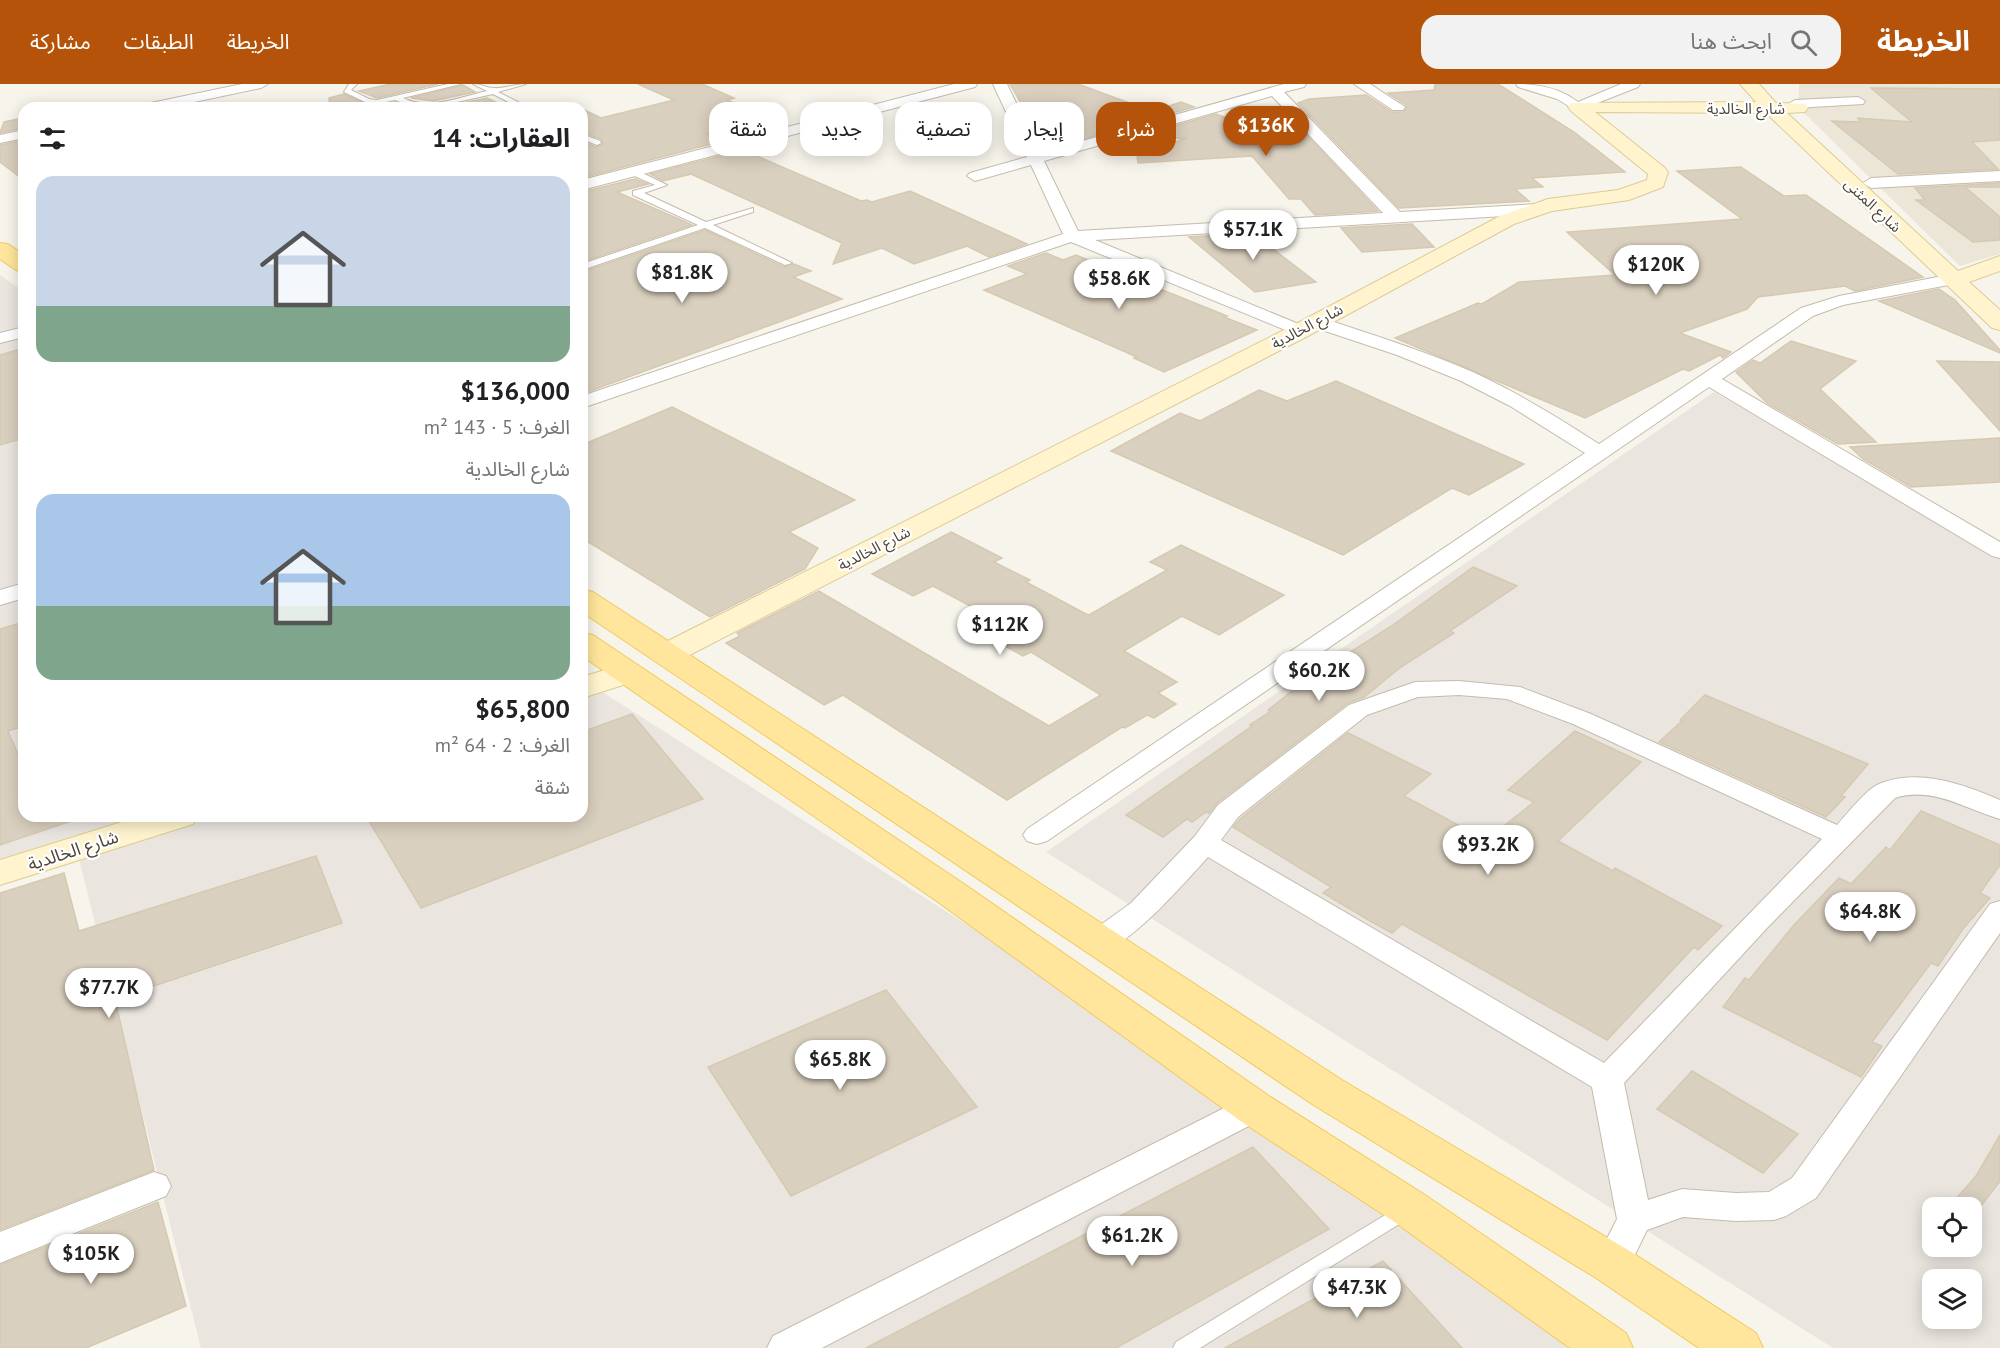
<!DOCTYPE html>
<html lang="ar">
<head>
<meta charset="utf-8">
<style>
	body { margin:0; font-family:"PT Sans","Noto Sans Arabic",sans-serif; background:#f2f2f2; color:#202124; direction:rtl; height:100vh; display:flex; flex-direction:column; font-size:22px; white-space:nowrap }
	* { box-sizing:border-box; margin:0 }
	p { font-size:20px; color:#757577 }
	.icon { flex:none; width:33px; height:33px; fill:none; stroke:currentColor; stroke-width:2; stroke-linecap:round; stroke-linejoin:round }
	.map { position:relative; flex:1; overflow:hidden; direction:ltr }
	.side { position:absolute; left:18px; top:18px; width:570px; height:720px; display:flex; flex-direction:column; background:#fff; border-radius:18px; box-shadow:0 3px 15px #0003; direction:rtl }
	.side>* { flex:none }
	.guide { position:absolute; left:606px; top:18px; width:570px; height:54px; direction:rtl; display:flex; gap:12px }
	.buttons { position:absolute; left:1922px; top:1113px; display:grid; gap:12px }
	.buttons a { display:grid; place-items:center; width:60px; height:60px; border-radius:12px; background:#fff; box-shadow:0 3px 15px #0003; font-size:30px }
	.price { position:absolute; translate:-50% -51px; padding:0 14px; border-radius:21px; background:#fff; color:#222; font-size:20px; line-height:39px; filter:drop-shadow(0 2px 3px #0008) }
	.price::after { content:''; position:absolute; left:50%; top:36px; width:18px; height:14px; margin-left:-9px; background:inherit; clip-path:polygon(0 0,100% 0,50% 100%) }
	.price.on { background:#b45309; color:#fff }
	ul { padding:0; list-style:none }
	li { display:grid; align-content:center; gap:12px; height:318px; padding:0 18px }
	li span { display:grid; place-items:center; height:186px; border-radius:18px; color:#555 }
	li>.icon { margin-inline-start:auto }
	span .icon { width:108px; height:108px; fill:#fffc; stroke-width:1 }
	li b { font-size:26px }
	h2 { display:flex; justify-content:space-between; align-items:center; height:72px; padding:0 18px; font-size:26px }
	.tag { padding:0 21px; border-radius:18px; background:#fff; box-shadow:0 3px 15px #0003; font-size:21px; line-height:54px }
	.tag.on { background:#b45309; color:#fff }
	header { display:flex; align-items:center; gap:36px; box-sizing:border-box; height:84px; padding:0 30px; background:#b45309; color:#fff }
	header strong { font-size:28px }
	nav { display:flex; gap:33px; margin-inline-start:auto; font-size:21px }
	.search { width:420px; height:54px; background:#f2f2f2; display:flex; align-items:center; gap:15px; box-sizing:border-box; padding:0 21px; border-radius:18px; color:#757577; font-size:22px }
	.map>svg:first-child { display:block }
</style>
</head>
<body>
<header>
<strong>الخريطة</strong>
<div class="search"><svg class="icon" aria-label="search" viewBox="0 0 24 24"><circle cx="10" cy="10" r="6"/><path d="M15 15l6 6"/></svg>ابحث هنا</div>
<nav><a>الخريطة</a><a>الطبقات</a><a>مشاركة</a></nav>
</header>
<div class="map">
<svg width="2000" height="1264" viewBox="0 0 2000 1264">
	<rect width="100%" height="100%" fill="#f7f4eb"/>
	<path fill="#ebe6d8" d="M1799,0H2000V170L1960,182L1799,24Z"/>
	<g fill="#eae5df" fill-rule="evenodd">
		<path d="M0,191L24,208V732H582V595L1254,1024L1609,1264H201L80,779L82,763L0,789Z"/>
		<path d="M1714,308L2000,468V1264H1833L1046,768ZM1932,1124H1971V1162H1932ZM1932,1196H1971V1234H1932Z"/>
	</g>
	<g fill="#dad0bf" stroke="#d6c9b1" stroke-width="1.5">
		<path d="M391,0H438L377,14L359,7Z"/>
		<path d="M638,0H702L734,14L727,16L769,34L706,50L722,57L582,94V57L596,63L603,60L601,55L582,48V25L601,34L674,16Z"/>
		<path d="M1010,0H1078L1140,23L1154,21L1163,24L1181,18L1194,23L1076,57H1049L1025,26Z"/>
		<path d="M1435,0H1498L1574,48L1625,88L1532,94L1543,103L1515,105L1529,117L1399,124L1298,19L1309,15L1366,11L1392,28H1403L1407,24L1406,21L1388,9L1434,6Z"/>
		<path d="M463,1L475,8L433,17L411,14Z"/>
		<path d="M1871,4L2000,5V56L1972,58L1998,85L1898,90L1832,37L1860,38L1858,34L1912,38Z"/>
		<path d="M344,10L367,21L377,22L395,18L410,24H330L329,14Z"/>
		<path d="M487,14L507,24H440Z"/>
		<path d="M1281,24L1378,127L1315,131L1301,115H1289L1252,72L1138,79L1137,70L1187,54L1129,55L1216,30L1238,38Z"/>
		<path d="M24,34V44L0,49L4,38Z"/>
		<path d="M24,56V96L0,78V61Z"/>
		<path d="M743,66L861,117L867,116L872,118L910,107L1027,160L989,173L967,162L914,180L882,164L833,180L842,159L691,90L663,97L650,90Z"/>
		<path d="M1741,83L1784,112L1806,111L1923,193L1855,207L1845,202L1758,213L1747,225L1680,249L1731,268L1723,274L1720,271L1689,287L1683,285L1585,334L1395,254L1478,219L1482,220L1519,198L1615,191L1567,148L1742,135L1677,87Z"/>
		<path d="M635,95L648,100L617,108L692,141L582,178V108Z"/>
		<path d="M2000,99V103H1965L2000,133V156L1973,158L1916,116H1925L1915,104Z"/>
		<path d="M1412,140L1434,163L1362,168L1341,144Z"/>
		<path d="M705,146L784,183L794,180L811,187L793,193L842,215L582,310V188Z"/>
		<path d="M1252,149L1316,198L1255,208L1189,153Z"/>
		<path d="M1046,169L1063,176L1076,171L1227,232L1224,233L1257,246L1164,288L1134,274L1137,273L984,206L1027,190L1008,182Z"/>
		<path d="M1939,205L1955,216L2000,266V269L1879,217Z"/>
		<path d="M1791,257L1856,277L1820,305L1876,358L1838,360L1767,319L1736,288L1753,276L1760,279Z"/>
		<path d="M24,264V354L0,361V271Z"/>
		<path d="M1937,277L2000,278V347Z"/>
		<path d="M1336,297L1524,380L1469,411L1452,404L1343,471L1111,367L1180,329L1200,337L1259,306L1287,317Z"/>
		<path d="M672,323L855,416L789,448L818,464L805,485L710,533L582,454V361Z"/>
		<path d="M2000,354V398L1911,403L1863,375L1850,363Z"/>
		<path d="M951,448L1002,474L994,478L1030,496L1026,498L1086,530L1089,531L1167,486L1150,478L1181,461L1284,511L1219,551L1182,532L1124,567L1177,598L1158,609L1176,620L1154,634L1147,631L1125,644L1122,643L1007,716L843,611L824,621L726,559L740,552L737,549L819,507L1049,642L1101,611L1031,568L1023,572L985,551L1004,540L933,502L913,512L872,490Z"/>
		<path d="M1473,483L1517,502L1450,547L1454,549L1401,583L1364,613L1348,619L1217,719L1209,729L1206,728L1192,738L1187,735L1163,753L1126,731L1252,642L1250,641L1271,627L1268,626L1300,601L1304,603L1347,570L1390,543Z"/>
		<path d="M24,538V642L8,647L24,684V732H73L74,736L0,761V545Z"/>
		<path d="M1705,611L1868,680L1841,712L1845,713L1826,733L1659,658L1682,637L1680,636Z"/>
		<path d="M632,630L703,715L421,824L366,732H582V648Z"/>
		<path d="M1575,647L1641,678L1558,757L1613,787L1615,784L1722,842L1698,866L1694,863L1607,956L1402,840L1392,849L1372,838L1323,809L1331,803L1233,743L1240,735L1348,649L1431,690L1404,712L1486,756L1534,718L1508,706Z"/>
		<path d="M1921,727L2000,761V781L1980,809L1990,814L1963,845L1938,882L1931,879L1872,958L1882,962L1861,993L1723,923L1745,894L1749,896L1794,841L1839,794L1851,800L1886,763L1890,766Z"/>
		<path d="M316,772L342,839L115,915L154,1086L0,1146V809L64,789L79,847Z"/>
		<path d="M886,906L977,1023L791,1112L708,983Z"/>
		<path d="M1692,987L1798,1050L1763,1089L1657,1025Z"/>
		<path d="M2000,1051V1097L1971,1135V1124H1958L1960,1119L1955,1116L1976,1092Z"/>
		<path d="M1253,1063L1329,1145L1116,1264H866Z"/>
		<path d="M158,1118L186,1222L86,1264H0V1181Z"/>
		<path d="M1383,1177L1462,1264H1225Z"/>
	</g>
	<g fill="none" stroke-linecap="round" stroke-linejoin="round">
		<defs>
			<g id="lane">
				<path d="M349,0H357L351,6L369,15L377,16L448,0H461L403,14C428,27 460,13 487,7L473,0C481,0 487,4 494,4C504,5 515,0 526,0L498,8L530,24H520L493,10L430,24H416L395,16L377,20L367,19L344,8Z"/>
				<path d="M582,50L600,57L601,59L597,61L582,55Z"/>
				<path d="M630,86H636L667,101L644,109L706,138L753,124V128L713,141L792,179L785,181L705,144L582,186V180L698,141L633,111V107L655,101L630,90Z"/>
				<path d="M1405,1119L1412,1122L1414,1127L1412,1132L1200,1264H1173L1176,1258Z"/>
			</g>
			<g id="street">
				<path d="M242,0H268L261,4L166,24H139L146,20Z"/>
				<path d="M954,0H977L975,3L582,106V96Z"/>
				<path d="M993,0H1007L1040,69L1284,0H1306L1304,3L1284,8L1400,128L1537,120L1545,125L1537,130L1095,156L1306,243L1309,247L1306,251L1300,252L1071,158L582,324V312L1063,150L1031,81L975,97L967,92L970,89L1027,73ZM1272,12L1383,129L1078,147L1044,77Z"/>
				<path d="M1354,0H1370L1405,23L1403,26H1393Z"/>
				<path d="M1516,0C1539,0 1560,4 1578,18L1621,0H1640L1638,3L1577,27L1557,15L1518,3Z"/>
				<path d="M1858,13L1865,17L1863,20L1795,24L1788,20L1795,16Z"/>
				<path d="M24,46V54L0,59V51Z"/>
				<path d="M2000,87V97L1871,104L1863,99L1871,94Z"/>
				<path d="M1953,190L1959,191L1962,195L1959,199L1843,221L1813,232L1722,295L2000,458V474L1992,472L1709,303L1047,757L1037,760L1027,757L1023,751L1027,745L1585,369L1510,322L1461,297L1397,271L1310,242L1307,238L1310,234H1322C1373,251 1425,267 1475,289C1518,309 1559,334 1599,360L1801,224L1839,212Z"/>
				<path d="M24,243V253L0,259V249Z"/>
				<path d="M24,499V514L0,521V506Z"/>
				<path d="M1459,597L1520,603L1591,630L1837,741C1847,730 1865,707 1877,701C1916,683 1963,700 2000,716V735C1965,725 1933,702 1895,714L1767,844L1624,999L1648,1116L1682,1105L1736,1109L1769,1108L1792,1094L1990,820L2000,817V849L1816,1114L1786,1132L1774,1136L1736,1137L1683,1133L1647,1146L1625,1191L1612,1195L1599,1191L1594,1180L1617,1135L1592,1003L1208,773C1187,796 1131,861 1102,867C1097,868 1093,866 1088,864L1084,857L1088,850L1131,819L1195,752L1218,721L1349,621L1415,598ZM1459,611L1507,615L1573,640L1822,755L1604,979L1221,756L1238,733L1367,631L1418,613Z"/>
				<path d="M1254,1011L1266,1015L1271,1024L1266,1033L822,1264H767L773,1252L1242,1015Z"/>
				<path d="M154,1088L166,1092L171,1102L166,1112L0,1179V1148Z"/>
			</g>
			<g id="secondary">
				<path d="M1740,0H1759L1776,19L1805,20L1808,24L1805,28L1787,29L1958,187L2000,172V187L1969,198L2000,226V246L1992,244L1766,29L1595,28L1665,84L1668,88L1663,103L1629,116L1552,127L1514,140L1308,252L678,577L667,579L656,577L651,570L656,563L1292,242L1500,132L1548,115L1618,106L1647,96L1648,90L1571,27L1568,23L1571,19L1756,18Z"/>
				<path d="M628,579L639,582L644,589L639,596L582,614V593Z"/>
				<path d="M141,732H198L193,740L0,801V776Z"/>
			</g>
			<g id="primary">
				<path d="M0,159L8,160L24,171V188L16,186L0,175Z"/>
				<path d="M582,505L593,508L1342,996L1628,1166L1756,1249L1763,1264H1699L1596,1194L1312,1020L582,528Z"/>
				<path d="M582,549L593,551L964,800L1269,1012L1425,1111L1626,1249L1633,1264H1570L1393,1137L1239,1036L938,818L582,572Z"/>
			</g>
		</defs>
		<use href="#lane" stroke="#c4bcac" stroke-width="2"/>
		<use href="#street" stroke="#c4bcac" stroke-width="2"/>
		<use href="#secondary" stroke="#dccb96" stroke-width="2"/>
		<use href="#primary" stroke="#f1ca5e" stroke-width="2"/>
		<use href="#lane" fill="#fff" fill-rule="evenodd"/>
		<use href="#street" fill="#fff" fill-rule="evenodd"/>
		<use href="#secondary" fill="#fff4cd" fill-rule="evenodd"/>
		<use href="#primary" fill="#ffe69c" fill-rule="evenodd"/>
	</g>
	<g text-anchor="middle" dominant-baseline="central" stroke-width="4.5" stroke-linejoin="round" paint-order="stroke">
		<g font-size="15" fill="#4d4537" stroke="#fff">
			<text x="1746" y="24">شارع الخالدية</text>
			<text transform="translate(1873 121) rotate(43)">شارع المثنى</text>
			<text transform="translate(1307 242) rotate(-28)">شارع الخالدية</text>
			<text transform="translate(874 464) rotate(-27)">شارع الخالدية</text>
		</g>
		<g font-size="18" fill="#4d4537" stroke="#fff">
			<text transform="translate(73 766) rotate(-18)">شارع الخالدية</text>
		</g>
	</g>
</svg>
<div class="buttons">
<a><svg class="icon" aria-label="locate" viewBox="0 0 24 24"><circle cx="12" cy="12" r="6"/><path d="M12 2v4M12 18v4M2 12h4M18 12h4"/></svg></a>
<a><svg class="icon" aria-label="layers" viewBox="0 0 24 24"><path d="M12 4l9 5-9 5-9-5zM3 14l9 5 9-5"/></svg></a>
</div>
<b class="price on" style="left:1266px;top:73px">$136K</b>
<b class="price" style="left:1253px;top:177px">$57.1K</b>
<b class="price" style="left:1656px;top:212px">$120K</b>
<b class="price" style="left:682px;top:220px">$81.8K</b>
<b class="price" style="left:1119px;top:226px">$58.6K</b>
<b class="price" style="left:1000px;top:572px">$112K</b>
<b class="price" style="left:1319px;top:618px">$60.2K</b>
<b class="price" style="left:1488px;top:792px">$93.2K</b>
<b class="price" style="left:1870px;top:859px">$64.8K</b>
<b class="price" style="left:109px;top:935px">$77.7K</b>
<b class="price" style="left:840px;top:1007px">$65.8K</b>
<b class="price" style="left:1132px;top:1183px">$61.2K</b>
<b class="price" style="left:91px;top:1201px">$105K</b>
<b class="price" style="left:1357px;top:1235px">$47.3K</b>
<div class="guide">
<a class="tag on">شراء</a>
<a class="tag">إيجار</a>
<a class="tag">تصفية</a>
<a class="tag">جديد</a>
<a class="tag">شقة</a>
</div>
<section class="side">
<h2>العقارات: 14<svg class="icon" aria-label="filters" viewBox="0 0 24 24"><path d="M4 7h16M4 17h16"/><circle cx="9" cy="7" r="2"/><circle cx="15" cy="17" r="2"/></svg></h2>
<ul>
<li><span style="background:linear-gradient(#c9d6e8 70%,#7fa58c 0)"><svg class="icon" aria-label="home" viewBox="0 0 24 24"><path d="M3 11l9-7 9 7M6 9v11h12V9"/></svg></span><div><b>$136,000</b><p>الغرف: 5 · 143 m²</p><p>شارع الخالدية</p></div></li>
<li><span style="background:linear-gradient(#a9c7e8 60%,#7fa58c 0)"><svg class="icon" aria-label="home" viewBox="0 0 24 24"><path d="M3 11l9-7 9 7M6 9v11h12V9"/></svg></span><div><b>$65,800</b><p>الغرف: 2 · 64 m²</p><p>شقة</p></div></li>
</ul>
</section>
</div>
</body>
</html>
